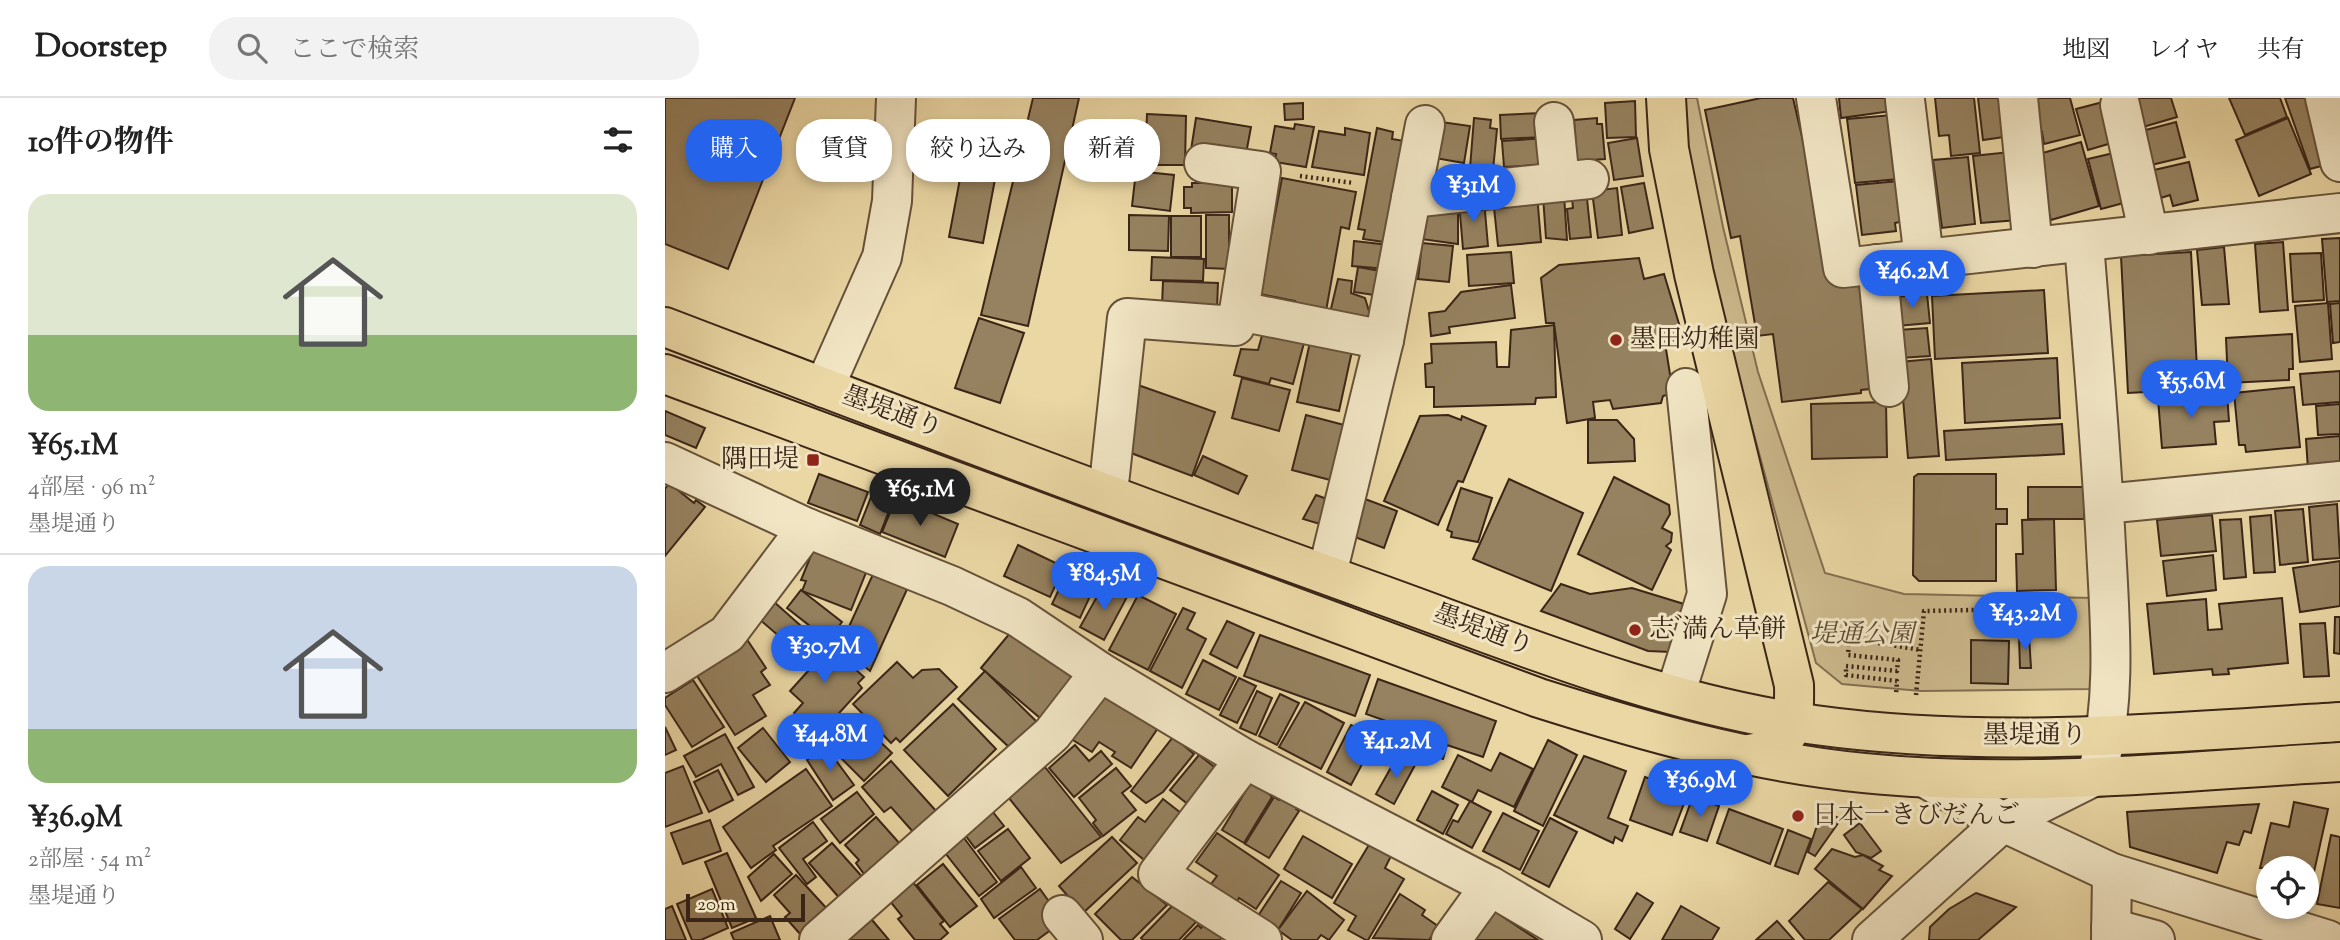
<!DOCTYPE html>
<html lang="ja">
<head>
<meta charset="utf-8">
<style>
	body { margin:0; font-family:"Sorts Mill Goudy","Noto Serif JP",serif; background:#f2f2f2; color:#222; height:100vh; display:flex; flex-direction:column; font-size:26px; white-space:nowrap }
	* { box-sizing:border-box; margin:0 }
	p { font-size:23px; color:#767676 }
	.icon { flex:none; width:38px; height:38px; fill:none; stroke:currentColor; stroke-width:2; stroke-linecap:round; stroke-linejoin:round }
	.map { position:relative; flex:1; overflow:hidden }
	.side { display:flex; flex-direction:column; background:#fff; width:665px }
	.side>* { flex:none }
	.banner { position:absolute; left:21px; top:21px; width:665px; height:63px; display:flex; gap:14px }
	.buttons { position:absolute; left:1591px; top:758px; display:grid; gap:14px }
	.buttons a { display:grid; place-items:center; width:63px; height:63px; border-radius:50%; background:#fff; box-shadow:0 4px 10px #0003; font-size:35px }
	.scale { position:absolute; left:21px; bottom:18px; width:119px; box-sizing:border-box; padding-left:7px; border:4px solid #3a2517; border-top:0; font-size:19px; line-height:24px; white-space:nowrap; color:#3a2517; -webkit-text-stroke:5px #f1e5c4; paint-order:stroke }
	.price { position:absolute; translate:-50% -60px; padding:0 16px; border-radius:24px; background:#2563eb; color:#fff; font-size:23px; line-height:46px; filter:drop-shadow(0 2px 4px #0008) }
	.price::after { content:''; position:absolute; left:50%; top:42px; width:21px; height:16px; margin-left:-10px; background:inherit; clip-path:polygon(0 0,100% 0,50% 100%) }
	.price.selected { background:#222; color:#fff }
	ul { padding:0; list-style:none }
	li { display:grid; align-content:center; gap:14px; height:371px; padding:0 28px }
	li+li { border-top:2px solid #e0e0e0 }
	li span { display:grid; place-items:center; height:217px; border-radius:21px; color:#555 }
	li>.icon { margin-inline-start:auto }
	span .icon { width:126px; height:126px; fill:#fffc; stroke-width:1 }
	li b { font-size:30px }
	h2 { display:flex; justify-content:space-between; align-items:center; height:84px; padding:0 28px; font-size:30px }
	.chip { padding:0 24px; border-radius:28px; background:#fff; box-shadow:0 4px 10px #0003; font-size:24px; line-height:63px }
	.chip.selected { background:#2563eb; color:#fff }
	header { display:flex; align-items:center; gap:42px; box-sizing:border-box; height:98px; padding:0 35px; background:#fff; border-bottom:2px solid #e0e0e0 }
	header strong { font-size:33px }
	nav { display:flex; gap:38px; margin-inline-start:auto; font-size:24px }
	.search { width:490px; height:63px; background:#f2f2f2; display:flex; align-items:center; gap:18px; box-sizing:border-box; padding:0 24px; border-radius:28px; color:#767676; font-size:26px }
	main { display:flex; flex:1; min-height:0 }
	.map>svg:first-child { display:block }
</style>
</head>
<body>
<header>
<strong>Doorstep</strong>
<div class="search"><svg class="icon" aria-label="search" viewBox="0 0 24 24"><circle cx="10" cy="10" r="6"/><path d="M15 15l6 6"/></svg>ここで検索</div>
<nav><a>地図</a><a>レイヤ</a><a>共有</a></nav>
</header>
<main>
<section class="side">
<h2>10件の物件<svg class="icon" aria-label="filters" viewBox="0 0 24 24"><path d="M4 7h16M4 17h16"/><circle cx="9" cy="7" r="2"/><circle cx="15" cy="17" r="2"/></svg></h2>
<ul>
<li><span style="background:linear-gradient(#dfe7d0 65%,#8fb573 0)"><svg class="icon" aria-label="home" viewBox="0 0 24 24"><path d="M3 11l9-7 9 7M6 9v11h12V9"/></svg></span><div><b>¥65.1M</b><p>4部屋 · 96 m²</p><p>墨堤通り</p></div></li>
<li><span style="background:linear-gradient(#c9d6e8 75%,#8fb573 0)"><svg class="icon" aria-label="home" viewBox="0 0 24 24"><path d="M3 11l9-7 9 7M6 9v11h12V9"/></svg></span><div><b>¥36.9M</b><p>2部屋 · 54 m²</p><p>墨堤通り</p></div></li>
</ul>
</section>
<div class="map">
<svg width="1675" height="842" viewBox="0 0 1675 842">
	<rect width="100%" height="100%" fill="#ead7a4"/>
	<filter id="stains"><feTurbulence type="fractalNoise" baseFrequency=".00286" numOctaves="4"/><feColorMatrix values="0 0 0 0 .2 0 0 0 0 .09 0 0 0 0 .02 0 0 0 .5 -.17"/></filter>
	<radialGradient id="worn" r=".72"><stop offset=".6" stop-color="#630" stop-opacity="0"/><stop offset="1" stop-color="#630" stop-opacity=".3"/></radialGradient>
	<path fill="#ccb98c" stroke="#836f52" stroke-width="2" d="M1009,0H1032L1058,129L1093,274L1160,475L1239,496L1430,500L1427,591L1256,593L1177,586L1151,565L1059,226Z"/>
	<g fill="#968260" stroke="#3a2517" stroke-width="2">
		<path d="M0,0H130L63,171L0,146Z"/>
		<path d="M368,0H414L363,228L316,217Z"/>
		<path d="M1096,0H1128L1141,56L1200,184L1204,224H1198L1205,291L1196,292V295L1117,304L1108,236L1092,238L1075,138L1066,140L1040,12Z"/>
		<path d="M1174,0H1226L1227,13L1176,20Z"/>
		<path d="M1270,0H1309L1315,55L1286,58L1284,37L1274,38Z"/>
		<path d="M1313,0H1342L1346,38L1318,42Z"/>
		<path d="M1368,0H1405L1415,37L1379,46L1377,34L1372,36Z"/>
		<path d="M1470,0H1506L1512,19L1478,29Z"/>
		<path d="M1564,0H1615L1622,19L1580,37Z"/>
		<path d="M1620,0H1645L1660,67L1645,71Z"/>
		<path d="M970,3L971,39L942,40L940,5Z"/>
		<path d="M1438,4L1450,44L1423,52L1411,11Z"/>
		<path d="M638,5V21L620,22L619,6Z"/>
		<path d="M877,15L878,39L836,41L835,17Z"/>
		<path d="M482,16L521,18L520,67H480Z"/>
		<path d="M1227,17L1234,81L1190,85L1182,21Z"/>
		<path d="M531,20L586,29L581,56L526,52Z"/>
		<path d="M809,20L826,22L825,30L832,31L828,72L805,70Z"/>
		<path d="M932,20V26H937L940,61L912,63L909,22Z"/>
		<path d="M1623,20L1646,76L1594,98L1571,42Z"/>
		<path d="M776,24L805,28L799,65L770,60Z"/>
		<path d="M1511,24L1520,59L1486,67L1477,33Z"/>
		<path d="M630,26L649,29L641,69L610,64L611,56L605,55L610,28L629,31Z"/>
		<path d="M680,30L705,35L699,77L647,69L654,33L680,37Z"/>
		<path d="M712,30L728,34L727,41L745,44L726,145L698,141L700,132L693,131Z"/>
		<path d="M882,40L883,57L873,67L839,69L837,43Z"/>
		<path d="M972,40L978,78L949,82L943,45Z"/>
		<path d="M1416,44L1434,108L1386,122L1367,58Z"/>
		<path d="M1345,54L1353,122L1316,125L1308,58Z"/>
		<path d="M1453,54L1466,103L1436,111L1423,61Z"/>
		<path d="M1303,59L1310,126L1277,130L1268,62Z"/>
		<path d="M1524,64L1533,102L1508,108L1505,97L1496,100L1489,72Z"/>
		<path d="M297,70L331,76L318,145L284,139Z"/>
		<path d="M471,73L509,77L505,113L467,108Z"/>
		<path d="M617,80L691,94L684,131L676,129L661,213L629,208L630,203L595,196Z"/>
		<path d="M1234,83L1239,123L1230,125L1231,133L1197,137L1191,87Z"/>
		<path d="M527,85H567V114L526,115V110H519V89H527Z"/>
		<path d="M979,85L988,130L964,135L956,89Z"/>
		<path d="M952,90L957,137L933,140L927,93Z"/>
		<path d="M921,91L926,139L905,141L902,111L908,110L906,92Z"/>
		<path d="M872,96L876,144L833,148L828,100Z"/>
		<path d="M899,97L902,142L881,140L878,98Z"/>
		<path d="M819,102L823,148L798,151L794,104Z"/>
		<path d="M766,110L793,115V146L756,141L759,116Z"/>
		<path d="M464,117L504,118L503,153L464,152Z"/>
		<path d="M541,117H564V171L541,170Z"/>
		<rect x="506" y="118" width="30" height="41"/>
		<path d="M1675,140V203L1662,204L1657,141Z"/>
		<path d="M689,143L724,147L722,171L687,168Z"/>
		<path d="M1618,144L1623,212L1595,214L1590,146Z"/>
		<path d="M757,145L788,148L784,184L753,181Z"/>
		<path d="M1559,149L1564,206L1537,207L1532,152Z"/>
		<path d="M846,154L849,185L804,188L802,157Z"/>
		<path d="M1526,154L1533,291L1463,295L1456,158Z"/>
		<path d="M1656,155L1659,202L1628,204L1625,156Z"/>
		<path d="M487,159L539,161L538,183L486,182Z"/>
		<path d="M974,160L979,181L999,176L1018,239L1000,245L1008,295L998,298L996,305L948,311L945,302L928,304L930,320L902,325L889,225H881L876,180L894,167Z"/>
		<path d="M693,169L721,174L716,198L689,194Z"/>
		<path d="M673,181L687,183L686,195L700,200L707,223L665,215Z"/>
		<path d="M498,183L553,185L552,210L497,208Z"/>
		<path d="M846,187L850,220L784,229L785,235L766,238L764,215L780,213L796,194Z"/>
		<path d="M1379,192L1383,255L1270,261L1267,198Z"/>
		<path d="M1262,196L1265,225L1232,228L1229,199Z"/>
		<path d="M1663,205L1667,261L1635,264L1630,208Z"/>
		<path d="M1675,205V244L1668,245L1665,206Z"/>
		<path d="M314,220L359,235L335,305L290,290Z"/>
		<path d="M889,227L891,299L871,300L870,306L769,309V289H761L760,266L767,265L766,246L831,244L832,269H844L846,232Z"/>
		<path d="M1262,230L1265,258L1235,260L1233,232Z"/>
		<path d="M598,234L639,245L628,286L606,280L604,286L569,277L576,251L593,252Z"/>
		<path d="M1627,236L1628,271H1624V282L1563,285L1561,240Z"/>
		<path d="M645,244L687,253L674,313L632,304Z"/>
		<path d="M1392,260L1395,320L1300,325L1297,265Z"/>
		<path d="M1266,261L1274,358L1243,360L1235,264Z"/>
		<path d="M1675,273V304L1638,307L1635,276Z"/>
		<path d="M577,280L625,292L614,333L567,320Z"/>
		<path d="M473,287L550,314L527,378L466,355Z"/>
		<path d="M1629,289L1635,349L1581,354L1580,347H1574L1569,295Z"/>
		<path d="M1562,296L1564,323L1549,324L1551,346L1497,350L1493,301Z"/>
		<path d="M1221,304L1222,359L1147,361L1146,306Z"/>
		<path d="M1675,306V336L1653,337L1651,308Z"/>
		<path d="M0,313L40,330L31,350L0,337Z"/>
		<path d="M641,317L683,328L669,383L627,372Z"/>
		<path d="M783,317L796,322L797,318L821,328L798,384L793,383L773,427L719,403L755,318Z"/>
		<path d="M923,322H952L969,341L970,363L923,365Z"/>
		<path d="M1397,326L1399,356L1281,362L1279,333Z"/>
		<path d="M1675,338V369L1643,372L1641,341Z"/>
		<path d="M538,358L582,378L573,396L529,377Z"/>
		<path d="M154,376L203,394L192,423L143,405Z"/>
		<path d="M1253,376H1331V411H1342V426H1331V483H1254L1248,477L1249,379Z"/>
		<path d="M949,379L1004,407L1005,416L997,430L1007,435L1006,444L1001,448L1006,452L987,492L913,456Z"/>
		<path d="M844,381L918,415L886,493L808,461Z"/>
		<path d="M4,385L29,405L31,402L40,409L0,458V391Z"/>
		<rect x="1363" y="389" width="56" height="32"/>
		<path d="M796,390L827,400L813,444L786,439L787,434L782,432Z"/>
		<path d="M208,394L228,403L215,436L195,427Z"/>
		<path d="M651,397L670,404L665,429L638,421Z"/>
		<path d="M231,400L293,426L280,459L217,434Z"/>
		<path d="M700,401L732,413L719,450L687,438Z"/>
		<path d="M1672,406L1675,460L1648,462L1644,409Z"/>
		<path d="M1638,411L1643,464L1615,467L1610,413Z"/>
		<path d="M1547,417L1551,453L1496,458L1492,422Z"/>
		<path d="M1606,417L1610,474L1589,475L1585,419Z"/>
		<path d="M1389,421L1391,492L1352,493L1351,456H1358L1357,422Z"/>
		<path d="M1576,421L1581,479L1559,481L1555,422Z"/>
		<path d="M353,447L399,469L385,499L339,478Z"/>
		<path d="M149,450L202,472L186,512L137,493L141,483L136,482Z"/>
		<path d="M1548,457L1551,492L1502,498L1498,463Z"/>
		<path d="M1675,463V508L1635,514L1628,470Z"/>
		<path d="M404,470L432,483L415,520L387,506Z"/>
		<path d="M210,472L244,487L205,573L175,548Z"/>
		<path d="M439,486L462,499L439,542L415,529Z"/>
		<path d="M896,486L925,496L967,490L1019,506L1006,554L983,553L876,513Z"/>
		<path d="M136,492L177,524L163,542L122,510Z"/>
		<path d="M473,497L511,516L483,572L444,552Z"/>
		<path d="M1617,500L1623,565L1563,571L1564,576L1548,577L1547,571L1489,576L1482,506L1541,501L1543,532L1557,531L1554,506Z"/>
		<path d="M108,503L144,535L127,556L119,548L122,545L93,520Z"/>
		<path d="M518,510L530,515L522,531L541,541L517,590L485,573Z"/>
		<path d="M1670,519H1675V556L1669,555Z"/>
		<path d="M562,523L589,535L572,570L545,556Z"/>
		<path d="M1660,525L1664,578L1639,579L1635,526Z"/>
		<path d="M345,535L417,581L381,625L316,570Z"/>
		<path d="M79,537L101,570L96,574L105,587L88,597L101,618L70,637L27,570Z"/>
		<path d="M152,537L199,579L193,585L197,590L154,637L129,615L138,605L125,593L144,572L130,560Z"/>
		<path d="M595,537L705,577L690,618L579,578Z"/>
		<path d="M1354,538H1364L1366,570H1355Z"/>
		<path d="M1306,542L1344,543L1343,586L1306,585Z"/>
		<path d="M538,562L571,579L554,612L521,596Z"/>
		<path d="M232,564L248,580L257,572L274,571L292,589L235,644L231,640L226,645L188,606Z"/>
		<path d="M320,573L373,625L347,652L293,601Z"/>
		<path d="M574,580L591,588L572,625L555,617Z"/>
		<path d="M713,581L831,623L818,659L782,647L778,661L736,646L741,630L701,616Z"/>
		<path d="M28,582L59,629L27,649L0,607V600Z"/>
		<path d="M434,591L493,630L466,670L447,658L450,654L434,644L427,654L403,639Z"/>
		<path d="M592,593L607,600L591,637L575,630Z"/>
		<path d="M615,596L634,605L612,647L594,638Z"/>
		<path d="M640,604L679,625L656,671L614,649Z"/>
		<path d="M288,606L331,651L283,698L239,652Z"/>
		<path d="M188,618L227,655L199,683L162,646Z"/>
		<path d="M686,627L711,640L686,687L662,674Z"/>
		<path d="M0,629L11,652L0,657Z"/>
		<path d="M98,630L125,664L101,684L73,650Z"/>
		<path d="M60,636L89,689L73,697L56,666L31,679L19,658Z"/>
		<path d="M508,639L529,656L498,694L481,705L466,693Z"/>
		<path d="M883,642L912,657L878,728L849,713Z"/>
		<path d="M410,647L424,663L436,653L447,666L409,699L384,670Z"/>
		<path d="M161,649L189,687L168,702L142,662Z"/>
		<path d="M835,655L868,671L849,709L813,692L807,704L777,689L793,657L826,673Z"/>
		<path d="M534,657L557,675L529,711L505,692Z"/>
		<path d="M733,657L750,667L729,706L711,696Z"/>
		<path d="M919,658L961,673L943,720L963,728L957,743L950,739L948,745L889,717Z"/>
		<path d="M226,663L272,714L249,735L226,709L219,714L197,689Z"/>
		<path d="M18,668L37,715L0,729V675Z"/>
		<path d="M380,669L436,739L396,765L343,699Z"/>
		<path d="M451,670L466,688L457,695L471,712L438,738L428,725L431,722L414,700Z"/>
		<path d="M141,671L167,708L108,748L111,752L86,770L58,729Z"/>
		<path d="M53,672L68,702L44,714L29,684Z"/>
		<path d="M980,679L1023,695L1007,737L965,722Z"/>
		<path d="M586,684L607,691L604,696L607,699L579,745L557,732Z"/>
		<path d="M767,693L793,707L778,736L752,722Z"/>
		<path d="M192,694L209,716L175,745L156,721Z"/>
		<path d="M617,698L633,708L631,711L634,713L604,760L580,746L609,699L614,702Z"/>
		<path d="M1028,698L1054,708L1042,743L1015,734Z"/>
		<path d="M498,701L521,719L484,766L455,742L473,719L480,724Z"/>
		<path d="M805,703L826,714L807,750L781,736L788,722L793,724Z"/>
		<path d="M320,704L339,728L310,750L291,725Z"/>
		<path d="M1629,704L1663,711L1647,783L1642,781V770H1595L1606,725L1624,729Z"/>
		<path d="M1594,706L1586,735L1579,733L1574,747L1562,744L1552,775L1465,749L1462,714Z"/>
		<path d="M1064,711L1118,731L1105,766L1052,745Z"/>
		<path d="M1157,713L1176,721L1150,758L1143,754Z"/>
		<path d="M838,715L874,733L855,772L818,753Z"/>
		<path d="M211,719L236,747L204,783L191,765L194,762L180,747Z"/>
		<path d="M885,720L912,734L884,789L857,775Z"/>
		<path d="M45,722L56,753L18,766L6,735Z"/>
		<path d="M148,724L162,743L138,761L151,779L142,786L114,750Z"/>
		<path d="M1195,725L1216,753L1206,760L1191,754L1179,737Z"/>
		<path d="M343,731L365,760L336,783L313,753Z"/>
		<path d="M1123,732L1146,741L1133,776L1110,768Z"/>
		<path d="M552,735L614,777L591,811L574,800L572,804L546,786L552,778L531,764Z"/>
		<path d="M296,736L332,784L314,798L277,751Z"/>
		<path d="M1666,737L1675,739V810L1652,806Z"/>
		<path d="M638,738L687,766L667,800L619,771Z"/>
		<path d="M447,739L472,765L418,815L394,788Z"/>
		<path d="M708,740L729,752L720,770L739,781L703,842H701L683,832L691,818L669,805Z"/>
		<path d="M167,745L200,782L177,803L144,765Z"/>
		<path d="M1167,751L1190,759L1198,757L1218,768L1214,772L1227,778L1198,811L1150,771Z"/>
		<path d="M62,755L91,820L67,830L40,764Z"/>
		<path d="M109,756L127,776L96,803L83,779Z"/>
		<path d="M278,766L312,808L285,829L252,787Z"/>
		<path d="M356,769L371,790L329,820L316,801Z"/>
		<path d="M131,777L164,813L136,837L120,819L125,815L109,797Z"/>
		<path d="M467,779L502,807L467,842H456L430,816Z"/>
		<path d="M247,783L279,823L275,826L283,835L275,842H250L233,821L237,818L224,802Z"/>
		<path d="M616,783L636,795L608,840L587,827Z"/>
		<path d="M1163,784L1197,811L1164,842H1140L1124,823Z"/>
		<path d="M47,791L63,830L36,842H27L12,806Z"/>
		<path d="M375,791L398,823L372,842H350L334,821Z"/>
		<path d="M642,793L679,822L664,842L656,837L652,842H627L613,832Z"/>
		<path d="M972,795L988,805L965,841L950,831Z"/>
		<path d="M1311,795L1351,809L1313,842H1264L1265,829L1284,811Z"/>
		<path d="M735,796L760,812L757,817L773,828L764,842L708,840Z"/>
		<path d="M512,803L532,823L514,842H478L476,840Z"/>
		<path d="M7,808L21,842H0V811Z"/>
		<path d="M1016,808L1054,830L1047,842H997Z"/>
		<path d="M826,811L873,842H805Z"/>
		<path d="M202,816L224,842H176Z"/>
		<path d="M105,818L115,842H69L66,835Z"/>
		<path d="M1112,823L1129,842H1091Z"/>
		<path d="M542,824L557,839L555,842H518L533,827L536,830Z"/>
	</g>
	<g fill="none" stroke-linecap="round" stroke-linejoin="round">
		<defs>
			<g id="minor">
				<path d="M1151,0L1178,170L1675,115"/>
				<path d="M1353,0L1368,150"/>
				<path d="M1660,0L1675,64"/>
				<path d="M1240,2L1259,161"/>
				<path d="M1455,7L1484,137"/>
				<path d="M889,24L895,84"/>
				<path d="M539,65L596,73L574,213L719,242"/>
				<path d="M746,100L924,81"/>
				<path d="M1212,166L1224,289"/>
				<path d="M159,290L217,159L227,103L231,0"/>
				<path d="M0,364L142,430L287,488L353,519L435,574L580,661L825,788L917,842"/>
				<path d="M443,395L462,220L570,228L574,213"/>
				<path d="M1439,406L1675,383"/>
				<path d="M662,476L719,242L760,27"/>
				<path d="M0,575L62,536L142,430"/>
				<path d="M1010,597L1042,496L1021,290"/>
				<path d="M580,661L493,776L597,842"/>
				<path d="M1260,680L1338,724L1447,775L1663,842"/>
				<path d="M397,817L418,842"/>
				<path d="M1446,830L1490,842"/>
				<path d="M154,842L387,636L435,574"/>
				<path d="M786,842L825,788"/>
				<path d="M1207,842L1338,724L1432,677C1452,601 1445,526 1441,449C1436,347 1427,246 1419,145"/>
				<path d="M1446,842L1447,775"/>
			</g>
			<g id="major">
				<path d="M0,229C235,319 470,408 706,493C851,545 996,606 1150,627C1324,651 1500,635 1675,624"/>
				<path d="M0,276L874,600C981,634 1087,664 1199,675C1356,691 1517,673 1675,664"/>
			</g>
			<path id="highway" d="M1001,0L1004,51L1029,176L1129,587C1130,633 1126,651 1077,657"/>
		</defs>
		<use href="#minor" stroke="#66523a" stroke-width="42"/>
		<use href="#major" stroke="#3a2517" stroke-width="42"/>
		<use href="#highway" stroke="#3a2517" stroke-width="42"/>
		<g stroke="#3a2517" stroke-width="4.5" stroke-dasharray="2 3.5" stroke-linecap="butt">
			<path d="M635,78L689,85"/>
			<path d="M1159,536L1256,552"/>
			<path d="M1184,541L1183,557L1233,562L1232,573L1181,568V577L1232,583L1231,597"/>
			<path d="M1251,597L1259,513L1356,511L1407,515"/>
		</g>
		<use href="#minor" stroke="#f1e5c4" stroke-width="38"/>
		<use href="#major" stroke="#ead7a4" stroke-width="38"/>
		<use href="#highway" stroke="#ead7a4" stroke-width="38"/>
	</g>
	<g fill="#8f2418" stroke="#f1e5c4" stroke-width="2.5">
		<circle cx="951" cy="242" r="7"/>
		<rect x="141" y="355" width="14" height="14" rx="3.5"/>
		<circle cx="970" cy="532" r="7"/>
		<circle cx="1133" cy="718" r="7"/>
	</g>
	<g text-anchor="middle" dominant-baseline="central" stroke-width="6" stroke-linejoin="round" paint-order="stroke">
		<g font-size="26" fill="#3a2517" stroke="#f1e5c4" text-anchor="start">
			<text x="965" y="242">墨田幼稚園</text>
			<text x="134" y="362" text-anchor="end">隅田堤</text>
			<text x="984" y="532">志 ゙満ん草餅</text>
			<text x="1147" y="718">日本一きびだんご</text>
		</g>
		<g font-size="26" fill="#3a2517" stroke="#f1e5c4">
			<text transform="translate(227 315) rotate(20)">墨堤通り</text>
			<text transform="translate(818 533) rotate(20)">墨堤通り</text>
			<text x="1370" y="638">墨堤通り</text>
		</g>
		<g font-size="26" font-style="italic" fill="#5e4a34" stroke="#f1e5c4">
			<text x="1197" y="537">堤通公園</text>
		</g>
	</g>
	<rect width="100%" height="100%" filter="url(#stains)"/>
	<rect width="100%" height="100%" fill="url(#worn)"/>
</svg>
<div class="buttons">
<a><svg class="icon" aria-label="locate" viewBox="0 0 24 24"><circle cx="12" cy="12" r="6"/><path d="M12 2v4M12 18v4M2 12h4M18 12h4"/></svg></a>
</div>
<div class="scale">20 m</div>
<b class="price" style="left:808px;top:126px">¥31M</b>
<b class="price" style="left:1247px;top:212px">¥46.2M</b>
<b class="price" style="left:1526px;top:322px">¥55.6M</b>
<b class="price selected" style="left:255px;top:430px">¥65.1M</b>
<b class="price" style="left:439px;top:514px">¥84.5M</b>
<b class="price" style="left:1360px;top:554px">¥43.2M</b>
<b class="price" style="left:159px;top:587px">¥30.7M</b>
<b class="price" style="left:165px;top:675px">¥44.8M</b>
<b class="price" style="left:731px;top:682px">¥41.2M</b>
<b class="price" style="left:1035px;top:721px">¥36.9M</b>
<div class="banner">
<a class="chip selected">購入</a>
<a class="chip">賃貸</a>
<a class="chip">絞り込み</a>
<a class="chip">新着</a>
</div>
</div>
</main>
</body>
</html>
